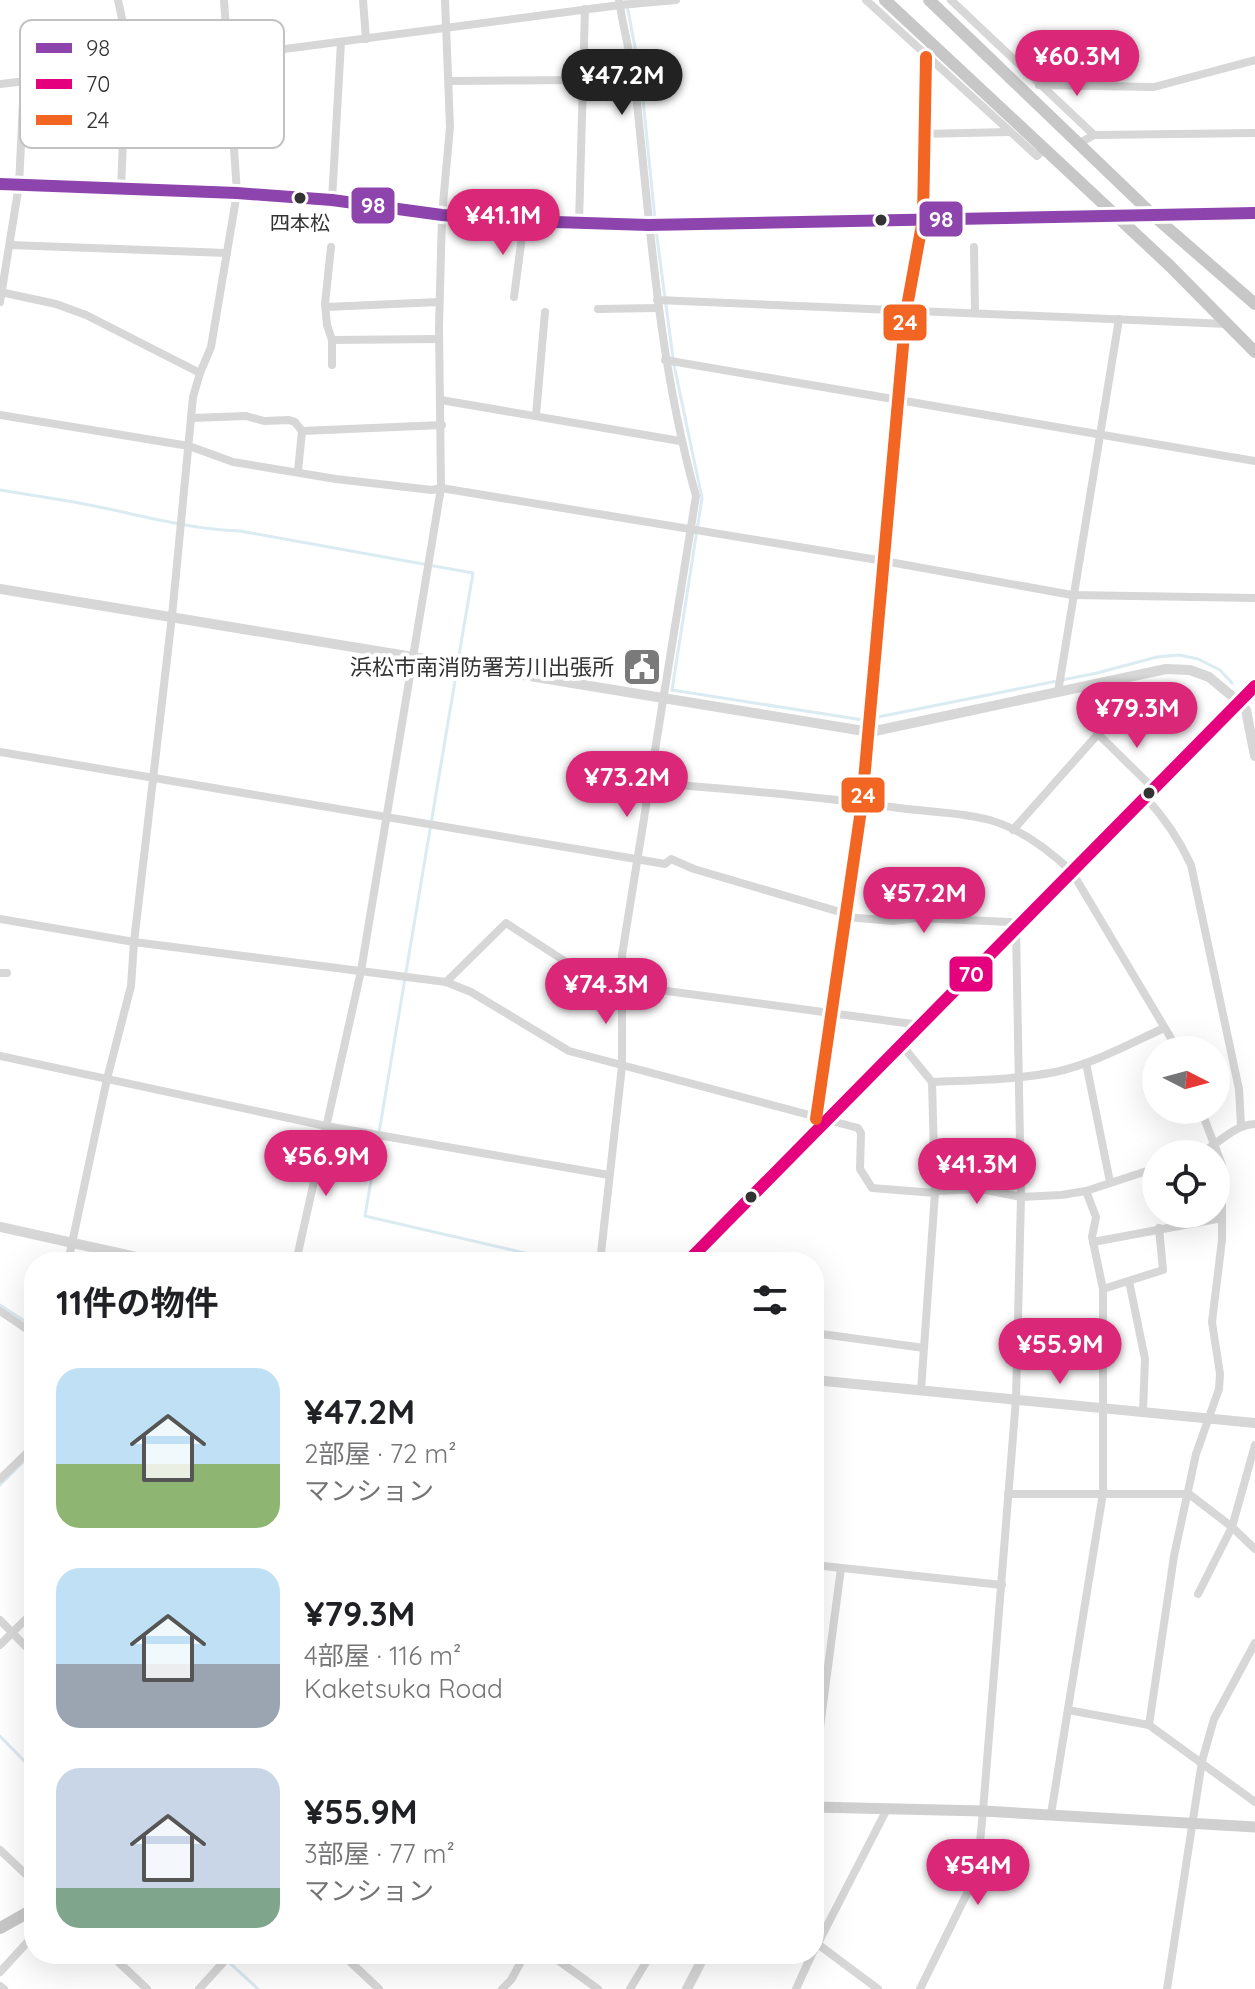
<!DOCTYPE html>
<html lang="ja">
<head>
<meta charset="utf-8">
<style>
	body { margin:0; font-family:Quicksand,"Noto Sans JP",sans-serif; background:#f2f2f2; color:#202124; height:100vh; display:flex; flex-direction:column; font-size:30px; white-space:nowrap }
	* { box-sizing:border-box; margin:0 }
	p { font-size:26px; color:#757577 }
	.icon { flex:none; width:44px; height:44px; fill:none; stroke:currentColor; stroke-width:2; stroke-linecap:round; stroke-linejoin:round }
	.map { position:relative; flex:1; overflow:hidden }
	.details { position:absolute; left:24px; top:1252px; width:800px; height:712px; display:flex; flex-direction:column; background:#fff; border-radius:32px; box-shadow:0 8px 32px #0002 }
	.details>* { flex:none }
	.needle { width:52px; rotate:96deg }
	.fabs { position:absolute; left:1142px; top:1036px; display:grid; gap:16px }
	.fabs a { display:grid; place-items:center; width:88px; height:88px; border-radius:50%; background:#fff; box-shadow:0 8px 32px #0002; font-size:40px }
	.price { position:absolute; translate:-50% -68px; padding:0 18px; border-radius:28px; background:#db2777; color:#fff; font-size:26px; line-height:52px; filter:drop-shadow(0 2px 4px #0008) }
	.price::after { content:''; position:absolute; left:50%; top:48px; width:24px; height:18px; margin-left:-12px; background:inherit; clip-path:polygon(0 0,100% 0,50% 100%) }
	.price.selected { background:#222; color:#fff }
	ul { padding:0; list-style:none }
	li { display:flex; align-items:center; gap:24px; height:200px; padding:0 32px }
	li span { display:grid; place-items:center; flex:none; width:224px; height:160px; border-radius:24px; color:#555 }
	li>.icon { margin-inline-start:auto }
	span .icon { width:96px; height:96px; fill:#fffc; stroke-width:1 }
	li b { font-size:34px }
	h2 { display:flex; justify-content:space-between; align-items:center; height:96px; padding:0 32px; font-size:34px }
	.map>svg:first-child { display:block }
</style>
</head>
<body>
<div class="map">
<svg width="1255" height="1989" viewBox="0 0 1255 1989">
	<rect width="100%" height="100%" fill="#fff"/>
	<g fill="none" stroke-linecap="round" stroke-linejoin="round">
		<g stroke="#dbebf2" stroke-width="3">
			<path d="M626,0L641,79L656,230L673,358"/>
			<path d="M674,365L702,498L672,690L863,720L1097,673L1157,657L1179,655L1198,659L1220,670L1232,683"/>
			<path d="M0,490C25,494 49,498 74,502C130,512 183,529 240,531L473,573L458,661"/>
			<path d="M457,669L365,1216L564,1262"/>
			<path d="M0,1305L34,1327"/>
			<path d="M0,1485L23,1462"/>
			<path d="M0,1736L34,1771"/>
			<path d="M220,1954L258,1989"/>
		</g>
		<g stroke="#d7d7d7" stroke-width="8">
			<path d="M118,0L127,42L121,189"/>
			<path d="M363,0L366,39"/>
			<path d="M866,0L1037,156L1044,149"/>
			<path d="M951,0L1094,135"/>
			<path d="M449,81L583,80"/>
			<path d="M0,84L124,70L620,5L676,0"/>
			<path d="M1039,85L1154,87L1255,60"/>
			<path d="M923,134L1009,132"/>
			<path d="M1078,144L1094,135L1255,133"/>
			<path d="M332,200L341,42"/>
			<path d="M579,223L585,9"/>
			<path d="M10,245L227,253"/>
			<path d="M331,247L325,304L327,325L332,340V365"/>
			<path d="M974,247L975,313"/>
			<path d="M0,292L56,304L86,315L200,373"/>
			<path d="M514,297L524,221"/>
			<path d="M657,300L1227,324"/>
			<path d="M0,302L19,185L24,81"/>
			<path d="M326,307L439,302"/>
			<path d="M598,309L658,308"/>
			<path d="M332,340L439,339"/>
			<path d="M665,360L1255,461"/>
			<path d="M441,400L680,441"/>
			<path d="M0,415L189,446L233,462L336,479L432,490L441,488L884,561L1072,595L1255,598"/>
			<path d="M536,415L545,312"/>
			<path d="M192,418L246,416L264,421L289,420L295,422L302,431L442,425"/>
			<path d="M298,471L302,431"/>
			<path d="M1092,684L1098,734L1154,789"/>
			<path d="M1058,692L1119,319"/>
			<path d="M0,752L636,859L665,864L671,859L694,869L847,914"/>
			<path d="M649,783C733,789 815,796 899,808C928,812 961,812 990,820C1021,829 1049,850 1072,872L1178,1050"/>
			<path d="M1145,797C1165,818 1179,839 1191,865L1239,1089L1241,1125"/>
			<path d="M1013,830L1098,734"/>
			<path d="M847,917L893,921L916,918L1011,922L1016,929L1021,1197L1016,1399L983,1811L977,1873L920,1989"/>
			<path d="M0,919L134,942L446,982L471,992L569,1051L858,1128L861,1133L860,1169L872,1188L935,1193"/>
			<path d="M0,973H7"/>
			<path d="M446,982L506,923L566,962L622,985L920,1025"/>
			<path d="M901,1044L932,1082L935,1193L921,1390"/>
			<path d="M0,1056L326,1126L609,1175"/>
			<path d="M1086,1063L1110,1182"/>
			<path d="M932,1082C973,1080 1015,1080 1055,1072C1093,1064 1129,1044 1164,1028"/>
			<path d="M816,1119L862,803L906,312L923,219L926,57"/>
			<path d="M1199,1154C1219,1144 1233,1125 1255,1124"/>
			<path d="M935,1191L981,1189L1021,1197L1061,1195L1086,1191L1156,1168"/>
			<path d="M1093,1242L1222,1218"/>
			<path d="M68,1262L107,1079L131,986L134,942L172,616L193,397L200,373L211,347L237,193L224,0"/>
			<path d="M296,1262L361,971L441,488L439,327L442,215L450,127L445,0"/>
			<path d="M600,1262L622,1066V955L696,496C658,361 650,223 635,84C631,56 623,28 619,0"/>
			<path d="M1129,1281L1145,1359L1143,1411"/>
			<path d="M1103,1289L1163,1270L1159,1228"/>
			<path d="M0,1311L34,1334"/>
			<path d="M814,1333L924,1348"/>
			<path d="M0,1479L34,1446"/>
			<path d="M1008,1494H1189L1232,1527L1255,1549"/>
			<path d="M814,1565L1002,1585"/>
			<path d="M1198,1594L1232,1527L1255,1445"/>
			<path d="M0,1620L34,1655"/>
			<path d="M0,1645L34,1611"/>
			<path d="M1068,1710L1149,1725L1255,1802"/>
			<path d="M1149,1725L1174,1556L1196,1454L1219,1389L1220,1374L1212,1322L1222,1240V1165L1201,1110"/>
			<path d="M814,1773L841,1568"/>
			<path d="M1051,1814L1103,1493V1289L1092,1237L1096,1217L1086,1191"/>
			<path d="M0,1850L34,1882"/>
			<path d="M815,1942L878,1989"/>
			<path d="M814,1951L887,1809"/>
			<path d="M110,1954L147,1989"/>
			<path d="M342,1954L379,1989"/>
			<path d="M549,1954L598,1989"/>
			<path d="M0,1972L34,1935"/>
			<path d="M0,1986L4,1989"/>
			<path d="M199,1989L231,1954"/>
			<path d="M502,1989L511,1980L525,1954"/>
			<path d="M630,1989L651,1954"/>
			<path d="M796,1989L812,1954"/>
			<path d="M1167,1989L1202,1761L1214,1719L1255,1643"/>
		</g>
		<g stroke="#d7d7d7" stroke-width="10">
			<path d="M0,184L237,193L332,200L442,215L524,221L648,225L1255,213"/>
			<path d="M0,589L870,732L1166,669L1190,670L1209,677L1239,702L1246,710L1255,756"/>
			<path d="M0,1227L159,1262"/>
			<path d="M814,1380L1255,1423"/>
			<path d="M687,1989L705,1954"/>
		</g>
		<path stroke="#d0d0d0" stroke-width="11" d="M814,1807L983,1811L1255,1827"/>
		<g stroke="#c7c7c7" stroke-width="12">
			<path d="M885,0L1170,266L1255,352"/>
			<path d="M929,0L1154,216L1255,304"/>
			<path d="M687,1262L1255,686"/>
			<path d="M0,1928L34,1909"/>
		</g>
		<defs>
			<path id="bus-1" d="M0,184L237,193L332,200L442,215L524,221L648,225L1255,213"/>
			<path id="bus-2" d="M687,1262L1255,686"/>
			<path id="bus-3" d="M816,1119L862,803L906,312L923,219L926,57"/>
		</defs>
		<use href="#bus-1" stroke="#fff" stroke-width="18"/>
		<use href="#bus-2" stroke="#fff" stroke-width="18"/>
		<use href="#bus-3" stroke="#fff" stroke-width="18"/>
		<use href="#bus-1" stroke="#8e44ad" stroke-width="12"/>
		<use href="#bus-2" stroke="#e5007d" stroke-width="12"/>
		<use href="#bus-3" stroke="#f26522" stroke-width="12"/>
	</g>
	<defs>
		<symbol id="civic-square" viewBox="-11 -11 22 22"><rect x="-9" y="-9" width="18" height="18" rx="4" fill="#7a7a7a" stroke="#fff"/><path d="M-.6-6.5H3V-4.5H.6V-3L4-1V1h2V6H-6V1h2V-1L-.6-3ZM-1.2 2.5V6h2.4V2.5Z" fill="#fff"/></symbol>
	</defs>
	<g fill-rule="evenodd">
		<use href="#civic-square" x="620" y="645" width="44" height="44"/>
	</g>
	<g fill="#333" stroke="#fff" stroke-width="3">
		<circle cx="300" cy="198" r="7"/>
		<circle cx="881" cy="220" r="7"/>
		<circle cx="1149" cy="793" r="7"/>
		<circle cx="751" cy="1197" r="7"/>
	</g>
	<g text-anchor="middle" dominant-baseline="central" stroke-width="8" stroke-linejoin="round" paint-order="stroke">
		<g font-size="20" fill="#333" stroke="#fff">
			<text x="300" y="222">四本松</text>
		</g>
		<g font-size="22" fill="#333" stroke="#fff" text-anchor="end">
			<text x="614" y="667">浜松市南消防署芳川出張所</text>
		</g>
	</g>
	<rect x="20" y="20" width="264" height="128" rx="12" fill="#fff" stroke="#c2c2c2" stroke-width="2"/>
	<rect x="36" y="43" width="36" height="10" fill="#8e44ad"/>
	<rect x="36" y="79" width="36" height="10" fill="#e5007d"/>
	<rect x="36" y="115" width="36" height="10" fill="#f26522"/>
	<g font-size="22" fill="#333">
		<text x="86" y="56">98</text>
		<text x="86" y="92">70</text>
		<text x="86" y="128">24</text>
	</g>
	<g stroke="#fff" stroke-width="3">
		<rect x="350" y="186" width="46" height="39" rx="8" fill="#8e44ad"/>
		<rect x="918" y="200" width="46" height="38" rx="8" fill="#8e44ad"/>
		<rect x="882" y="303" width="46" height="39" rx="8" fill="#f26522"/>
		<rect x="840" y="776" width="46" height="38" rx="8" fill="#f26522"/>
		<rect x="948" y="955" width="46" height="38" rx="8" fill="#e5007d"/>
	</g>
	<g font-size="22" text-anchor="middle" font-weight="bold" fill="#fff">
		<text x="373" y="213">98</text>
		<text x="941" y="227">98</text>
		<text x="905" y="330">24</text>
		<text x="863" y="803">24</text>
		<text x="971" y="982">70</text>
	</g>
</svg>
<div class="fabs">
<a><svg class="needle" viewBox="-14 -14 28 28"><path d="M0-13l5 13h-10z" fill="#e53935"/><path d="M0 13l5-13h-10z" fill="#757577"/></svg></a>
<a><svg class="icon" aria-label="locate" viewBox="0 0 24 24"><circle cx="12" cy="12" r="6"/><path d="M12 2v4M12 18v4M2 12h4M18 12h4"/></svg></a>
</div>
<b class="price" style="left:1077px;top:98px">¥60.3M</b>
<b class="price selected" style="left:622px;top:117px">¥47.2M</b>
<b class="price" style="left:503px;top:257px">¥41.1M</b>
<b class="price" style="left:1137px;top:750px">¥79.3M</b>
<b class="price" style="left:627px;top:819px">¥73.2M</b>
<b class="price" style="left:924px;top:935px">¥57.2M</b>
<b class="price" style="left:606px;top:1026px">¥74.3M</b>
<b class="price" style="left:326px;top:1198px">¥56.9M</b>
<b class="price" style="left:977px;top:1206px">¥41.3M</b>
<b class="price" style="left:1060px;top:1386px">¥55.9M</b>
<b class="price" style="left:978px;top:1907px">¥54M</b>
<section class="details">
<h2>11件の物件<svg class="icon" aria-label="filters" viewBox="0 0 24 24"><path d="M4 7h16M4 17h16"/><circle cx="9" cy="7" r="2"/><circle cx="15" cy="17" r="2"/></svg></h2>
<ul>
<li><span style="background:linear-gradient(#bfe0f5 60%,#8fb573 0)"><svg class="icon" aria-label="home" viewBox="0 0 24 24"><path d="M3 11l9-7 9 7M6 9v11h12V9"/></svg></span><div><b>¥47.2M</b><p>2部屋 · 72 m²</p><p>マンション</p></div></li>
<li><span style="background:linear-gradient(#bfe0f5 60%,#9aa5b1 0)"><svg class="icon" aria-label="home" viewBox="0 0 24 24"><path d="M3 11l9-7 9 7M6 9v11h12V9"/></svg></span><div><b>¥79.3M</b><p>4部屋 · 116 m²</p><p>Kaketsuka Road</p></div></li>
<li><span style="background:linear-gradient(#c9d6e8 75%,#7fa58c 0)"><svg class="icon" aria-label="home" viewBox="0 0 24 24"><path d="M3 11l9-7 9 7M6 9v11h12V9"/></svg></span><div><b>¥55.9M</b><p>3部屋 · 77 m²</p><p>マンション</p></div></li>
</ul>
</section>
</div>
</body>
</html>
